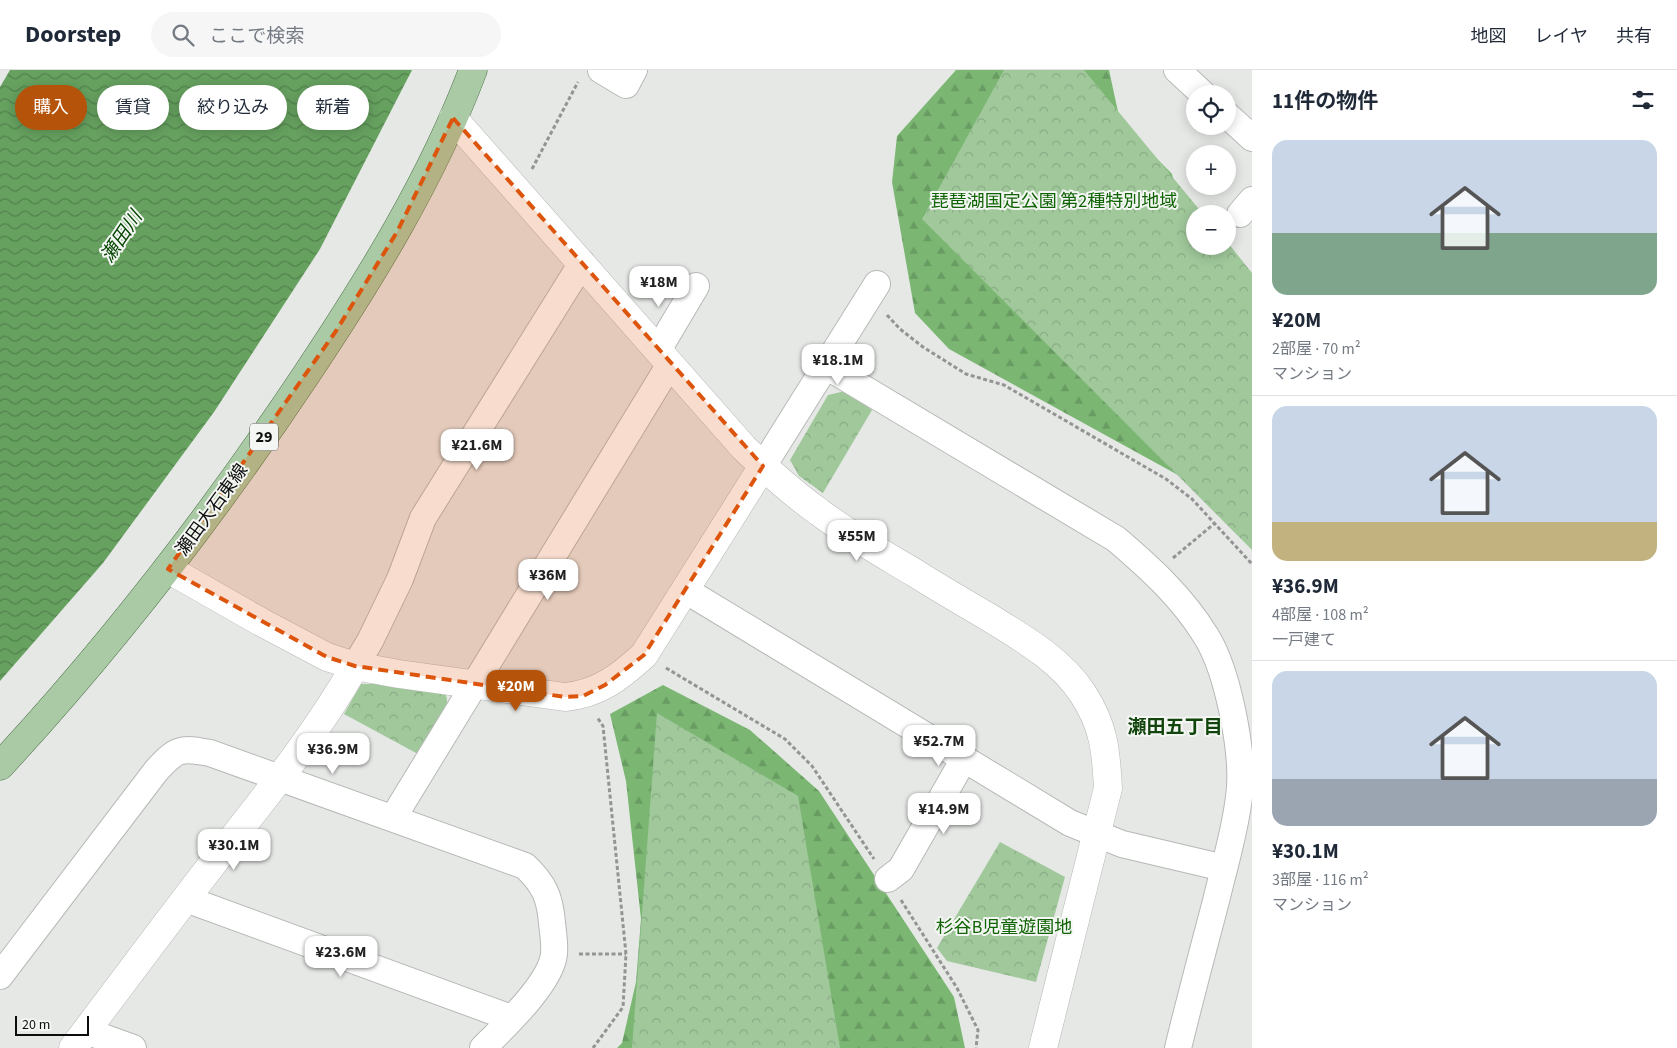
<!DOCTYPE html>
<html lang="ja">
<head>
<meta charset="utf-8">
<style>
	body { margin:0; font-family:"Source Sans 3","Noto Sans JP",sans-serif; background:#f6f6f7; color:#1f2937; height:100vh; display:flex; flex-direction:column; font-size:19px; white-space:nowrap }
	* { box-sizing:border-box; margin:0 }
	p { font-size:16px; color:#747a83 }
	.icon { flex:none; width:28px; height:28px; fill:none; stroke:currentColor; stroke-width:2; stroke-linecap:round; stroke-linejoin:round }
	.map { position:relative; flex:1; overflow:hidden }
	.sheet { display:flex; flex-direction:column; background:#fff; width:425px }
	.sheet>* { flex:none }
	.guide { position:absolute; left:15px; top:15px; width:475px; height:45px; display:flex; gap:10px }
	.controls { position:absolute; left:1186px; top:15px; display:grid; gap:10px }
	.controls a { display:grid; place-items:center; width:50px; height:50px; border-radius:50%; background:#fff; box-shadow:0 2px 12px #0003; font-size:25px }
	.scale { position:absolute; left:15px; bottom:12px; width:74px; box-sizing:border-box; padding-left:5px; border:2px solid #0c0d0c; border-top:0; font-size:14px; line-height:18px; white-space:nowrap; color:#0c0d0c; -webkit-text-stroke:4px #f3f6f3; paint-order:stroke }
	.price { position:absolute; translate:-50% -42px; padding:0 11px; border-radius:10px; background:#fff; color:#222; font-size:16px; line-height:32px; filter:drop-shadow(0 1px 2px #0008) }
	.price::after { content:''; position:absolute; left:50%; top:30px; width:15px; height:11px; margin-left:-8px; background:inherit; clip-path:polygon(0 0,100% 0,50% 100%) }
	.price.active { background:#b45309; color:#fff }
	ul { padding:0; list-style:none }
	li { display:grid; align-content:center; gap:10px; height:265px; padding:0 20px }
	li+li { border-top:1px solid #e0e1e3 }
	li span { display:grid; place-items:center; height:155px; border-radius:15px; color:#555 }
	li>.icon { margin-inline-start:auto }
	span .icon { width:90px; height:90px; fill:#fffc; stroke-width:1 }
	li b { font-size:21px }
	h2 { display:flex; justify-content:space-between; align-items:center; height:60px; padding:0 20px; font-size:21px }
	.tag { padding:0 18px; border-radius:22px; background:#fff; box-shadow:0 2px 12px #0003; font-size:18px; line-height:45px }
	.tag.active { background:#b45309; color:#fff }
	header { display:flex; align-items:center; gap:30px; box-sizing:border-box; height:70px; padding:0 25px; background:#fff; border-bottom:1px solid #e0e1e3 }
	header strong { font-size:24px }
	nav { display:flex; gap:28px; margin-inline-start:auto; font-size:18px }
	.search { width:350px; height:45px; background:#f6f6f7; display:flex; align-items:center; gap:12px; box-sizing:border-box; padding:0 18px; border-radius:28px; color:#747a83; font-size:19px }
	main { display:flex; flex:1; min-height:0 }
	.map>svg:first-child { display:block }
</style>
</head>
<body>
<header>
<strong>Doorstep</strong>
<div class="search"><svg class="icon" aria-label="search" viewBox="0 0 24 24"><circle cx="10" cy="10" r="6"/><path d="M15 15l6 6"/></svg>ここで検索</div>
<nav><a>地図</a><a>レイヤ</a><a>共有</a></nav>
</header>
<main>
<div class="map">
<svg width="1252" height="978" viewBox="0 0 1252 978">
	<defs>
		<pattern id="forest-firs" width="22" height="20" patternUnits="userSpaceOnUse" patternTransform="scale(1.25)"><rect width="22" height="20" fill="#7bb773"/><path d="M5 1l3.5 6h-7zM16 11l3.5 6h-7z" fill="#699c62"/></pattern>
		<pattern id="park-crowns" width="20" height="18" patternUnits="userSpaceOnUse" patternTransform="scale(1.25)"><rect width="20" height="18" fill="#a0c89b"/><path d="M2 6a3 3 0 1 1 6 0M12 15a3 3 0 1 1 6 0" fill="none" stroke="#89ab84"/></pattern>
		<pattern id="water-waves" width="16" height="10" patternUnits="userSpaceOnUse" patternTransform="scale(1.25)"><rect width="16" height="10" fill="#66a15f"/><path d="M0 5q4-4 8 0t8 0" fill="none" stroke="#52824d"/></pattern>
	</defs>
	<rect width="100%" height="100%" fill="#e6e8e6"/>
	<g fill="url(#forest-firs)">
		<path d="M956,0H1109L1120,51L1172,104L1193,224L1207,421L949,279L915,243L892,112L897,66Z"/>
		<path d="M663,615L750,660L819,721L954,927L965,978H617L622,973L636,912L641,849L626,711L610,644Z"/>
	</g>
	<g fill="url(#park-crowns)">
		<path d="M1004,0H1084L1203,144H1195V176H1228V173L1252,203V480L922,149Z"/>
		<path d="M845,321L872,340L823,423L799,406L790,390L828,325Z"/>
		<path d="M361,614H386L446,625L448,636L418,684L344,644Z"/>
		<path d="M657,643L798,726L840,978H632Z"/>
		<path d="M1000,772L1065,807L1036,912L947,891L937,878Z"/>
	</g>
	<path fill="url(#water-waves)" d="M10,0H412L320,179L214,342L103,493L0,611V17Z"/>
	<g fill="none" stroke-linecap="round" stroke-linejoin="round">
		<defs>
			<g id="street">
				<path d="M601,0L626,15L634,0"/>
				<path d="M1177,0L1203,24"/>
				<path d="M1228,46L1252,68"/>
				<path d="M1240,144L1252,130"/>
				<path d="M658,280L696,216"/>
				<path d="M826,296L1116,469C1150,498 1182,527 1206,566C1228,601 1245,686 1239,727C1235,762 1224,797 1216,831C1203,880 1190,929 1178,978"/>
				<path d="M763,396L877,214"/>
				<path d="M685,520L1070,753L1122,774L1224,798"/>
				<path d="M355,596L370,571L400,509L423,448L582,193"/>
				<path d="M393,748L670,294"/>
				<path d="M888,809L901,799L964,689"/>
				<path d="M186,829L511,948"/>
				<path d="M0,906L156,701C176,679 180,677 210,683L525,796C544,814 550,827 552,853C553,863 555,874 554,884C551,913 504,957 483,978"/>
				<path d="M86,961L133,978"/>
			</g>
			<g id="secondary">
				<path d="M453,48L744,378C768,401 792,423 819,442C849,465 883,484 915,503C940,519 965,533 990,548C1024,569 1061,590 1083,624C1104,656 1106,681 1108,718L1043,978"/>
				<path d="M168,499L261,552L327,587L355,596L399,604L565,627C598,624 620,607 644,585L763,396"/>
				<path d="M73,978C119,918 164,856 211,796C261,732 314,668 355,596"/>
			</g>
			<path id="primary" d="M0,696C113,574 214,443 306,305C370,209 432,109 473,0"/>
		</defs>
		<use href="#street" stroke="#b6b9b6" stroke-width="28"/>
		<use href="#secondary" stroke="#b6b9b6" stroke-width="29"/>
		<use href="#primary" stroke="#4c7148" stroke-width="29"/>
		<g stroke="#939493" stroke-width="3" stroke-dasharray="4 2.5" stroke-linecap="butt">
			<path d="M532,99L578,12"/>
			<path d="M887,245L900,259L923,277L966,304L1004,315L1166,409L1192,429L1252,494"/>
			<path d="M1173,488L1215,453"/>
			<path d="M666,598L785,669L812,696L874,789"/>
			<path d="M901,830L957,918L978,960L976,978"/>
			<path d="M579,884H626"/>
			<path d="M593,978L623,937L626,884L603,656L597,647"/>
		</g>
		<use href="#street" stroke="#fff" stroke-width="26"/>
		<use href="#secondary" stroke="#fff" stroke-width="28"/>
		<use href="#primary" stroke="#a9caa4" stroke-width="28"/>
	</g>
	<path fill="#dd550c" fill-opacity="0.2" stroke="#dd550c" stroke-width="4" stroke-dasharray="10 6" stroke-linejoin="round" d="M453,48L763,396L644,585L605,615L583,626L565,627L355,596L327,587L168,499L336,261L397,162Z"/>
	<g text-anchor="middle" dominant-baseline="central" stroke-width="4" stroke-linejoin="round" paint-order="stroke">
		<rect fill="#f3f6f3" stroke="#515351" stroke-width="1" x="250" y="353.5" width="28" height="27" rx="4"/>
		<g font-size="16" font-weight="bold" fill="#0c0d0c">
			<text x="264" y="367">29</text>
		</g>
		<g font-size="18" fill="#0f6303" stroke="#f3f6f3">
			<text x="1054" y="131">琵琶湖国定公園 第2種特別地域</text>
			<text x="1004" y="857">杉谷B児童遊園地</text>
		</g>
		<g font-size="18" fill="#0c0d0c" stroke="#f3f6f3">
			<text transform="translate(212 440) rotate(-54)">瀬田大石東線</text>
		</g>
		<g font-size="19" font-style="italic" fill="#054600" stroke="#f3f6f3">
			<text transform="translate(122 167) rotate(-56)">瀬田川</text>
		</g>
		<g font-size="19" font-weight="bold" fill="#12450d" stroke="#f3f6f3">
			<text x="1175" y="657">瀬田五丁目</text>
		</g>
	</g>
</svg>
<div class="controls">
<a><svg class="icon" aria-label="locate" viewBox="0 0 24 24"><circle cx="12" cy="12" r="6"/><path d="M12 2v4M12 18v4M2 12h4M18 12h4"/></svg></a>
<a>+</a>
<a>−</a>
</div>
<div class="scale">20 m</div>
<b class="price" style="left:659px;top:238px">¥18M</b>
<b class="price" style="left:838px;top:316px">¥18.1M</b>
<b class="price" style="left:477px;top:401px">¥21.6M</b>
<b class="price" style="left:857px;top:492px">¥55M</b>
<b class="price" style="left:548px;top:531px">¥36M</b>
<b class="price active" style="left:516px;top:642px">¥20M</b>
<b class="price" style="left:939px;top:697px">¥52.7M</b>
<b class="price" style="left:333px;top:705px">¥36.9M</b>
<b class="price" style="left:944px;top:765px">¥14.9M</b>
<b class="price" style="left:234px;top:801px">¥30.1M</b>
<b class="price" style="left:341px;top:908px">¥23.6M</b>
<div class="guide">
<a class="tag active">購入</a>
<a class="tag">賃貸</a>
<a class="tag">絞り込み</a>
<a class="tag">新着</a>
</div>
</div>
<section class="sheet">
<h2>11件の物件<svg class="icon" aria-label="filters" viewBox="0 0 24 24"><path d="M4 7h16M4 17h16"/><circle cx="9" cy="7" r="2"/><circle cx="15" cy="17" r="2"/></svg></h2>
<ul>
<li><span style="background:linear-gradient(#c9d6e8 60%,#7fa58c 0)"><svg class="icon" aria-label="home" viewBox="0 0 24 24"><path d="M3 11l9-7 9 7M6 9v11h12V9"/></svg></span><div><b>¥20M</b><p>2部屋 · 70 m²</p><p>マンション</p></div></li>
<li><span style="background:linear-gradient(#c9d6e8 75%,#c2b280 0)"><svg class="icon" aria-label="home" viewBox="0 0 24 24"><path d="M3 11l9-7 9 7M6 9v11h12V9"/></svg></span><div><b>¥36.9M</b><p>4部屋 · 108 m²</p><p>一戸建て</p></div></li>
<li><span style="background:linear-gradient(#c9d6e8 70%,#9aa5b1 0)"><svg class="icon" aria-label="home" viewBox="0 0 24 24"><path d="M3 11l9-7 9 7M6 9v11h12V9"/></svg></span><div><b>¥30.1M</b><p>3部屋 · 116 m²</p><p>マンション</p></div></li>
</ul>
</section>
</main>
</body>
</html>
